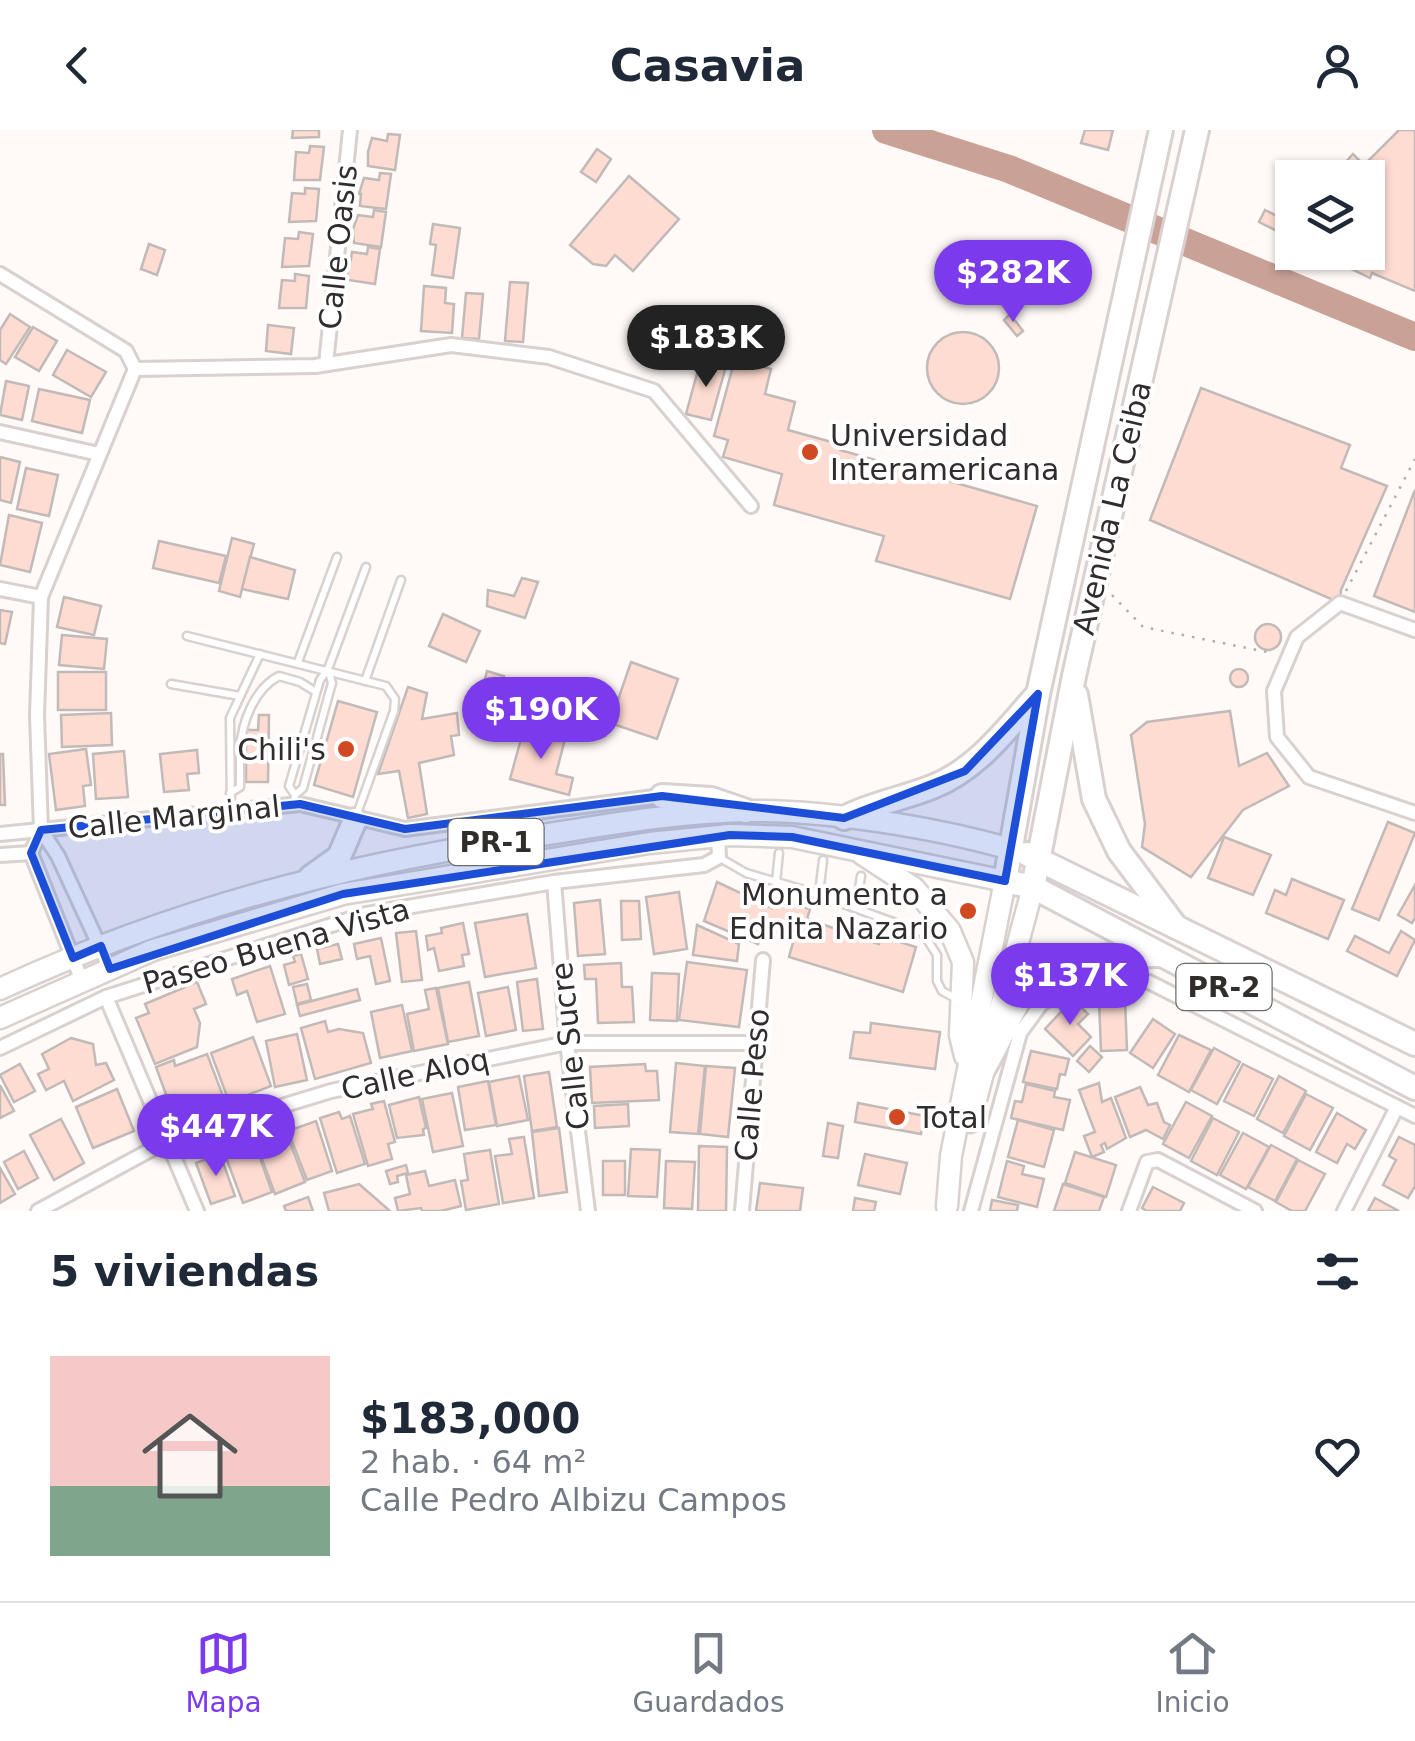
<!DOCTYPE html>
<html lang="es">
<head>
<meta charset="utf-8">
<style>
	body { margin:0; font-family:"DejaVu Sans",sans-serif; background:#f2f2f3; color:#1f2937; height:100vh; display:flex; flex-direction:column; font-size:38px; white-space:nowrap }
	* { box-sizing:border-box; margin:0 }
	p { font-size:32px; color:#747a83 }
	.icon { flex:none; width:55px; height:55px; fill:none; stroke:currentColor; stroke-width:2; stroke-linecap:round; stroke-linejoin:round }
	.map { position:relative; height:1081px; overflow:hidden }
	.details { display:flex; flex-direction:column; background:#fff; flex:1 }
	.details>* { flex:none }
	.tools { position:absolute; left:1275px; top:30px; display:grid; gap:20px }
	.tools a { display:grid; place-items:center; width:110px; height:110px; border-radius:0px; background:#fff; box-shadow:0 2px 8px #0004; font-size:50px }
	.price { position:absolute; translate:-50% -85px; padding:0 22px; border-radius:35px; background:#7c3aed; color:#fff; font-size:32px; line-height:65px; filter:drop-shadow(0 2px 5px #0008) }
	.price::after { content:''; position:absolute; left:50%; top:60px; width:30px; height:22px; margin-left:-15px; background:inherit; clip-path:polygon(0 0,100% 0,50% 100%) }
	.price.active { background:#222; color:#fff }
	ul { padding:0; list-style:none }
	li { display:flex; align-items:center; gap:30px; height:250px; padding:0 50px }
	li span { display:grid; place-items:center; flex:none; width:280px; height:200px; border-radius:0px; color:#555 }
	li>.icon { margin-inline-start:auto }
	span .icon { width:120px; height:120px; fill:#fffc; stroke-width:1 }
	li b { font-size:42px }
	h2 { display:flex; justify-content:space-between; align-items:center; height:120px; padding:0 50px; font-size:42px }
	header { display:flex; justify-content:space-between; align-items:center; height:130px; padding:0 50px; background:#fff; font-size:45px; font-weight:700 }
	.dock { display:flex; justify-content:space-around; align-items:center; height:140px; border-top:2px solid #e0e1e3; background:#fff; font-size:28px; color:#747a83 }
	.dock a { display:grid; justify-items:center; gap:5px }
	.dock .active { color:#7c3aed }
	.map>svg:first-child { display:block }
</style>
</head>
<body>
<header><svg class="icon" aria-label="back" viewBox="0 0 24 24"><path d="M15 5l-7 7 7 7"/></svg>Casavia<svg class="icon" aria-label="person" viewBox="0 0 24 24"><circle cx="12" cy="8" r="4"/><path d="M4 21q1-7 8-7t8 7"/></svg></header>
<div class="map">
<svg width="1415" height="1081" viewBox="0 0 1415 1081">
	<rect width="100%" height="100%" fill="#fff9f7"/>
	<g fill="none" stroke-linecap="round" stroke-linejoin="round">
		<path stroke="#c9a196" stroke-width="28" d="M886,0L1009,39L1415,207"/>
	</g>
	<g fill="#fedcd2" stroke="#c1bab8" stroke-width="2.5">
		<path d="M293,0H319V7L292,8Z"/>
		<path d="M1085,0H1113L1108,20L1081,13Z"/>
		<path d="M1399,0H1415V161L1372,143L1370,148L1317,122H1368V48H1331L1353,24L1368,39L1373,33L1369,30Z"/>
		<path d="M388,4L400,5L395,40L368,36V22L372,8L387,11Z"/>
		<path d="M310,16L324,17L320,50H294L296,22L309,23Z"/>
		<path d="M597,19L611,29L596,52L581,42Z"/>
		<path d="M380,43L391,44L386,79L360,76L361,64H359L364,48L379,50Z"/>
		<path d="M629,46L679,89L633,141L615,125L606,136L593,134L570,115Z"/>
		<path d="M305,58L319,59L316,91L289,92L292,63L305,64Z"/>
		<path d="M374,80L386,82L381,117L354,113L353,99L358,85L373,87Z"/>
		<path d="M1265,80L1283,89L1277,101L1259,92Z"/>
		<path d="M1292,83V111L1278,103L1290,90L1288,88Z"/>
		<path d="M433,94L460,98L453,148L432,145L436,115L430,114Z"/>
		<path d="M299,102L313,104L309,136L282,137L285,108L298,109Z"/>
		<path d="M149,114L165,120L157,145L141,139Z"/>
		<path d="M368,117L380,119L375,154L348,150L347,136H350L352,122L367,124Z"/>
		<path d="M295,144L309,146L306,178H279L282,150L295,151Z"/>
		<path d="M510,152L528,153L523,212L505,211Z"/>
		<path d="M424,156L446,158L445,173L454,174L452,203L421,201Z"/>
		<path d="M466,163L483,164L479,209L462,208Z"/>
		<path d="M10,184L30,197L6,234L0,230V200Z"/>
		<path d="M1010,184L1023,201L1017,206L1004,190Z"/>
		<path d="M268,195L294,198L291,224L266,221Z"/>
		<path d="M33,197L57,211L39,241L15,227Z"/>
		<circle cx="963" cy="238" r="36"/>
		<path d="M67,220L106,242L91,267L53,245Z"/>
		<path d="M701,229L726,236L711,290L686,284Z"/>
		<path d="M735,229L771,239L765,264L795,272L788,300L839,314L840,320L1037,376L1010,469L876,431L884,406L774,375L782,344L723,327L728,310L714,306Z"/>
		<path d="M6,251L29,256L22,290L0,285Z"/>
		<path d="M1201,258L1350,315L1341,338L1387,356L1341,460L1340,473L1150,390Z"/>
		<path d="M39,259L90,270L82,303L32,291Z"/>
		<path d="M0,327L20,332L11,373L0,370Z"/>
		<path d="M26,338L58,345L49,386L17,379Z"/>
		<path d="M1415,360V482L1374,466Z"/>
		<path d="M9,385L42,393L30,442L0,435Z"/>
		<path d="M232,408L254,414L240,467L219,461Z"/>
		<path d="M159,411L226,426L219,453L153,438Z"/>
		<path d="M250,427L295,440L288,469L242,459Z"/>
		<path d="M522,448L538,452L525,488L487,476L488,460L514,466Z"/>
		<path d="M64,467L101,476L94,505L57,497Z"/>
		<path d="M0,480L12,482L5,514L0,513Z"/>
		<path d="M443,484L480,501L466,532L429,516Z"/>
		<circle cx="1268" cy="507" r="13"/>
		<path d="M62,505L107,509L104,539L59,535Z"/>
		<path d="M631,532L678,549L657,609L610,593Z"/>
		<circle cx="1239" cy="548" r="9"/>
		<path d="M487,541L504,546L498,569L481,565Z"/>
		<rect x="58" y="542" width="48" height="38"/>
		<path d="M408,557L427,563L422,589L457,583L459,605L451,606L454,625L419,633L427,684L408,688L399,641L378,644Z"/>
		<path d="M338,571L377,582L353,667L314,655Z"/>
		<path d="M1230,581L1239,636L1267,623L1289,656L1243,680L1191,747L1142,717L1145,694L1131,605L1147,592Z"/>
		<path d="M111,583L112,615L62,617L61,585Z"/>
		<path d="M259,585H269L268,652H246V600H258Z"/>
		<path d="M524,598L565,609L556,644L573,648L569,665L510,649Z"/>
		<path d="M86,619L91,655L83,656L85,676L56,680L49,624Z"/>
		<path d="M197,620L199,643L187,644L189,660L164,662L160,624Z"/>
		<path d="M124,621L128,667L96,669L93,624Z"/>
		<path d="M0,624H3L5,675H0Z"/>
		<path d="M1388,692L1415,703L1379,790L1352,779Z"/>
		<path d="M1224,707L1271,725L1253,765L1208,748Z"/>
		<path d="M1292,749L1344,770L1328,809L1266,783L1275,760L1286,765Z"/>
		<path d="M717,752L772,778L775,768L810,779L807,789L879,814L881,806L916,817L903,862L789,827L794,809L765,798L758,814L704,791Z"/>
		<path d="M1415,755V788L1412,793L1398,785Z"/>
		<path d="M679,762L687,819L654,824L646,767Z"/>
		<path d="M600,770L605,824L578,826L574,773Z"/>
		<path d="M621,771H639L641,809L622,810Z"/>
		<path d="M527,784L536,838L485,847L475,793Z"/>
		<path d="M463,793L469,824L462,825L464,836L439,841L434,818L428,820L426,806L442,803L441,798Z"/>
		<path d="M697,795L739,814L737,831L693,825Z"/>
		<path d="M416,801L422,850L402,852L396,803Z"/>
		<path d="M1401,801L1415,810L1397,846L1347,821L1355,806L1389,823Z"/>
		<path d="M381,808L390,851L376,854L370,826L357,829L354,814Z"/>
		<path d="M338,814L342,829L320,834L317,819Z"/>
		<path d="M301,824L308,849L289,855L284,835L295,832L293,826Z"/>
		<path d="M687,832L747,840L739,897L679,890Z"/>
		<path d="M621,833L622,857H632L634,892L598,893L596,849H585L584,835Z"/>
		<path d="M270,836L285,884L257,892L247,861L237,865L232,849Z"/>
		<path d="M652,843L679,844L677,891L650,890Z"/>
		<path d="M537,849L543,899L523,901L517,852Z"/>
		<path d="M197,852L206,874L194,879L200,893L197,917L155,934L136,888L149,883L145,874Z"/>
		<path d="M469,852L479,906L448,912L438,858Z"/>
		<path d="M307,854L311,870L297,874L293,857Z"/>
		<path d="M508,857L516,900L486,906L478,863Z"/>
		<path d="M436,858L448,914L414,921L407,884L429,879L425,860Z"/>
		<path d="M357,859L360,870L300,886L297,875Z"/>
		<path d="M1073,869L1088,884L1078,894L1091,907L1073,926L1045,899Z"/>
		<path d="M1125,870L1127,920L1101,921L1099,871Z"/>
		<path d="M402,875L412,921L380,928L371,882Z"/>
		<path d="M1153,889L1175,904L1153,938L1130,923Z"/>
		<path d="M325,891L328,902L339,899L363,903L371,933L315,949L301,898Z"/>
		<path d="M871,893L940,902L935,939L850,928L854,902L870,903Z"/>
		<path d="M297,904L307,950L275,957L266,911Z"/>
		<path d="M1179,905L1211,920L1189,962L1158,945Z"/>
		<path d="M253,907L271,956L229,972L211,923Z"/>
		<path d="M71,908L93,914L96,935L106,933L114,950L73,971L64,951L46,960L38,944L49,939L42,924Z"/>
		<path d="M1090,916L1102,927L1089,942L1077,931Z"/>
		<path d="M1214,918L1240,932L1217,974L1191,960Z"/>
		<path d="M1031,921L1069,929L1065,945L1060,944L1057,959L1023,952Z"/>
		<path d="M207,924L226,974L176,992L156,937L174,930L175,936Z"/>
		<path d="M676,933L705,936L698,1004L670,1002Z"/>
		<path d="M20,934L35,961L14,972L0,945Z"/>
		<path d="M645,934L646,941H657L659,970L592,973L590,937Z"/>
		<path d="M1243,934L1273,949L1254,986L1224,971Z"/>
		<path d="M706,936L735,938L728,1007L700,1004Z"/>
		<path d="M549,942L557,997L532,1001L524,946Z"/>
		<path d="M519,946L528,990L497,996L489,952Z"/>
		<path d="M1279,946L1306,961L1283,1003L1257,989Z"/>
		<path d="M488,951L496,995L465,1000L458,957Z"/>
		<path d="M1099,953L1102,972L1111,968L1126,1008L1107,1019L1105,1013L1101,1015L1104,1022L1092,1027L1084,1006L1095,1002L1079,960Z"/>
		<path d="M1026,954L1055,961L1054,967L1070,970L1063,1000L1011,988L1015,971L1022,972Z"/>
		<path d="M0,955L14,981L0,988Z"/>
		<path d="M1140,957L1148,975L1157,973L1164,992L1170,995L1163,1009L1146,1000L1130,1007L1115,967Z"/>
		<path d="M117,959L134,1001L93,1018L76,977Z"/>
		<path d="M452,963L463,1016L433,1022L422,969Z"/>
		<path d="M1306,964L1333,978L1310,1020L1284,1006Z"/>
		<path d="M419,967L426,998L423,999L424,1005L397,1008L389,975Z"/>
		<path d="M384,971L395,1012L388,1014L392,1029L368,1036L353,984L373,979L371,974Z"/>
		<path d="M1186,972L1212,986L1189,1028L1163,1014Z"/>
		<path d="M858,973L925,986L921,1004L855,992Z"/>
		<path d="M628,974L629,996L595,998L594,976Z"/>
		<path d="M339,982L342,989L350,986L365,1034L337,1043L320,988Z"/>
		<path d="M1337,983L1366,1000L1355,1019L1347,1014L1337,1033L1316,1022Z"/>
		<path d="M1213,988L1239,1002L1217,1045L1191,1031Z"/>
		<path d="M61,989L84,1033L54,1050L30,1005Z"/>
		<path d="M1018,990L1054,1000L1044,1037L1008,1027Z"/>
		<path d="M316,991L332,1041L307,1050L288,1001Z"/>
		<path d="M828,993L843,996L838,1028L823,1026Z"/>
		<path d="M559,998L567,1062L539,1066L532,1002Z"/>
		<path d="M286,1002L305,1052L275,1064L256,1013Z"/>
		<path d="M1243,1003L1269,1017L1246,1059L1220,1045Z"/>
		<path d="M524,1007L534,1068L503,1073L495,1026L512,1024L509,1009Z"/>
		<path d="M1399,1007L1415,1015V1056L1408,1068L1383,1055L1396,1030L1389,1026Z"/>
		<path d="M254,1011L272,1062L243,1073L224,1022Z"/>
		<path d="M1271,1015L1297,1029L1275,1071L1248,1057Z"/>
		<path d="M699,1016L727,1017L726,1081H698Z"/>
		<path d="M631,1019L660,1020L657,1067L628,1066Z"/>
		<path d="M490,1020L499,1074L466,1080L461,1051L468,1050L464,1024Z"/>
		<path d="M24,1021L38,1048L18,1059L4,1032Z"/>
		<path d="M1075,1022L1116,1035L1106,1067L1065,1053Z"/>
		<path d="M220,1024L235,1066L211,1074L196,1033Z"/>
		<path d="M865,1024L907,1033L900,1064L858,1055Z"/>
		<path d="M1298,1030L1325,1044L1305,1081H1292L1276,1072Z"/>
		<rect x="603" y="1031" width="22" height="34"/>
		<path d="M666,1031L695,1032L692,1079L664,1078Z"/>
		<path d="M1007,1031L1024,1036L1022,1044L1044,1049L1037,1077L998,1067Z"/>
		<path d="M406,1035L408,1043L397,1046L398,1052L390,1054L386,1041Z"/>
		<path d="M0,1038L15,1064L0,1073Z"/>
		<path d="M425,1041L429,1056L455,1050L461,1076L441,1081H422L421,1078L398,1081L395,1068L410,1064L406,1045Z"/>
		<path d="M760,1053L803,1058L800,1081H756Z"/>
		<path d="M359,1054L390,1081H329L324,1063Z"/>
		<path d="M1063,1054L1104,1067L1099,1081H1054Z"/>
		<path d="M1153,1057L1184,1073L1180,1081H1147L1142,1078Z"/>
		<path d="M308,1067L313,1081H286L284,1076Z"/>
		<path d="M855,1068L876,1072L874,1081H853Z"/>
		<path d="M1375,1068L1399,1081H1368Z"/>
		<path d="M992,1070L1018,1075L1017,1081H990Z"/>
	</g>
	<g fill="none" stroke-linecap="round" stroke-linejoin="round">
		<defs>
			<g id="lane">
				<path d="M187,506L386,556L395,569L394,581L357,684"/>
				<path d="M298,532L337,427"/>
				<path d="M365,551L401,450"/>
				<path d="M171,554L240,566"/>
				<path d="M240,619C242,592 254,559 279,546L300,552L316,562"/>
				<path d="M230,663L240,657V629"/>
				<path d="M295,665L303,658L332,553L328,539"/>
				<path d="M294,674L295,665L289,656L320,550L328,539L366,437"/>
				<path d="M231,681L230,588L260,524"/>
				<path d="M720,728L746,743L811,762L923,803L937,825V851L942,861L957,869"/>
				<path d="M776,752L779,723"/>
				<path d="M819,764L823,730"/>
				<path d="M856,778L861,746"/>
			</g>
			<g id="street">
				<path d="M0,144L126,221L135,239"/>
				<path d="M326,234L350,0"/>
				<path d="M135,239L315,236L451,215L549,227L654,261L751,376"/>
				<path d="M0,302L99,324"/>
				<path d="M0,459L41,467"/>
				<path d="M1415,500L1340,473L1297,507L1274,561L1277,607L1309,647L1415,683"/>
				<path d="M41,700L58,726L110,839"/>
				<path d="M0,704L300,674L405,699L662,666"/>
				<path d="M0,725L31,723"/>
				<path d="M554,752L567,913L588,1081"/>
				<path d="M82,851L31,723L41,700L37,585L41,467L135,239"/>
				<path d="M106,867L197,1081"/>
				<path d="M0,918L106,867L366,784L554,752L704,735L719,727L718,706"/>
				<path d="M38,1081L167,1011L331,961L567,913H755"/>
				<path d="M742,1081L763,830"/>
				<path d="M971,1081L1020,903L1042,873L1091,848L1149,852L1415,986"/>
				<path d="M1129,1081L1147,1032L1158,1030L1255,1081"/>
				<path d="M1344,1081L1397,977"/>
			</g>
			<g id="primary">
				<path d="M862,724L914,758L950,801L963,832L960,905L965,926"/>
				<path d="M0,859C173,779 342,735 530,707C601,696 675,682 748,681C826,680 934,697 1010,719"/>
				<path d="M0,888L153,820L343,764L649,713L730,705L792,707L1005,751L951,1026L947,1076"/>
				<path d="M970,992L1033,757"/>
			</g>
			<g id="highway">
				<path d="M1161,0L1038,564L1005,751L1033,757L1415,958"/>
				<path d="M1076,565L1094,669L1119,721L1176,797"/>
				<path d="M662,666L711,669L746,681"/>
				<path d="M844,688C873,673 902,669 932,657C976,640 1005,601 1036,566"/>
				<path d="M1027,724L1415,914"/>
				<path d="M311,747L339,727L355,690"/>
				<path d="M1033,757L1074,546L1197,0"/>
				<path d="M982,941C998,916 1008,888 1023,863C1050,822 1114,826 1156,825"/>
			</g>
		</defs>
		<use href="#lane" stroke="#d8d1cf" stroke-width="11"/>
		<use href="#street" stroke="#d8d1cf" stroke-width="18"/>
		<use href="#primary" stroke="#d8d1cf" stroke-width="25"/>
		<use href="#highway" stroke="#d8d1cf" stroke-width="28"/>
		<g stroke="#b2adab" stroke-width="2.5" stroke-dasharray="2.5 8" stroke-linecap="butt">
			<path d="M1346,461L1415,329"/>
			<path d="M1112,465L1143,497L1272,523"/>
		</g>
		<use href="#lane" stroke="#fff" stroke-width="6"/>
		<use href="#street" stroke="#fff" stroke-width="12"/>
		<use href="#primary" stroke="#fff" stroke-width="20"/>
		<use href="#highway" stroke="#fff" stroke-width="22"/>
	</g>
	<path fill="#1d4ed8" fill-opacity="0.2" stroke="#1d4ed8" stroke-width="8" stroke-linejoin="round" d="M1038,564L1005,751L792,707L730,705L343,764L110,839L101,816L73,828L31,723L41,700L300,674L405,699L662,666L844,688L965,641Z"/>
	<g fill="#d14920" stroke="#fff" stroke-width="4">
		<circle cx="810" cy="322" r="10"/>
		<circle cx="346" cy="619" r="10"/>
		<circle cx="968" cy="781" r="10"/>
		<circle cx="897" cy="987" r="10"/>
	</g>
	<g text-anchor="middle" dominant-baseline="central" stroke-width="8" stroke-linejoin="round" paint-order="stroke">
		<g fill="#fff" stroke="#6e6c6b" stroke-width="2.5">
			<rect x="448.5" y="689" width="95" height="46" rx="8"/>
			<rect x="1176.5" y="834" width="95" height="46" rx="8"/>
		</g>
		<g font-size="28" font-weight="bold" fill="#302d2c">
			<text x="496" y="712">PR-1</text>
			<text x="1224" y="857">PR-2</text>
		</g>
		<g font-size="30" fill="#302d2c" stroke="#fff">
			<text transform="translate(338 117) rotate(-84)">Calle Oasis</text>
			<text transform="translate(1112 378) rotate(-77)">Avenida La Ceiba</text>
			<text transform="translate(174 687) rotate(-6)">Calle Marginal</text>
			<text transform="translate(276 816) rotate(-16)">Paseo Buena Vista</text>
			<text transform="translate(570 916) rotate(-96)">Calle Sucre</text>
			<text transform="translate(415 944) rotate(-12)">Calle Aloq</text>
			<text transform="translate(752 955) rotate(-85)">Calle Peso</text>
		</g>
		<g font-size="30" fill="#302d2c" stroke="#fff" text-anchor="start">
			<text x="830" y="305">Universidad<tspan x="830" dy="34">Interamericana</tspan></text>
			<text x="326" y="619" text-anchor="end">Chili's</text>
			<text x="948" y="764" text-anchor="end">Monumento a<tspan x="948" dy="34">Ednita Nazario</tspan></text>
			<text x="917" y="987">Total</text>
		</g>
	</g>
</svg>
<div class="tools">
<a><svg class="icon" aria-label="layers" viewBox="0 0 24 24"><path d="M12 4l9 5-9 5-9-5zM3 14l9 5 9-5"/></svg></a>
</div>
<b class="price" style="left:1013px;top:195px">$282K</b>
<b class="price active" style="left:706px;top:260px">$183K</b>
<b class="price" style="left:541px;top:632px">$190K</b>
<b class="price" style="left:1070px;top:898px">$137K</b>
<b class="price" style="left:216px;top:1049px">$447K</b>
</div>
<section class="details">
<h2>5 viviendas<svg class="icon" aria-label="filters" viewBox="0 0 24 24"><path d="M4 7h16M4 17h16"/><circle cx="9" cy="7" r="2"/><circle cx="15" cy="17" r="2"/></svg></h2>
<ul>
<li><span style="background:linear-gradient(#f6c9c9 65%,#7fa58c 0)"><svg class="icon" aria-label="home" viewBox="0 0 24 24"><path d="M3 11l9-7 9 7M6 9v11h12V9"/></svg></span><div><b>$183,000</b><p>2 hab. · 64 m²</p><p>Calle Pedro Albizu Campos</p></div><svg class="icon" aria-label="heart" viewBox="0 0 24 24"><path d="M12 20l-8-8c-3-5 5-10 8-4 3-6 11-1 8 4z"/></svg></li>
</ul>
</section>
<nav class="dock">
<a class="active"><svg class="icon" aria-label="map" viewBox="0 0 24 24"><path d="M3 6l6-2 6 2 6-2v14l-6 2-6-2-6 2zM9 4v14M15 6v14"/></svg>Mapa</a>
<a><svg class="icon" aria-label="saved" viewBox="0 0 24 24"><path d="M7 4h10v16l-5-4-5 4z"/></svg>Guardados</a>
<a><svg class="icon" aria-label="home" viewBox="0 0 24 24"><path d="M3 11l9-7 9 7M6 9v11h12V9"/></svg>Inicio</a>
</nav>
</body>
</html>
